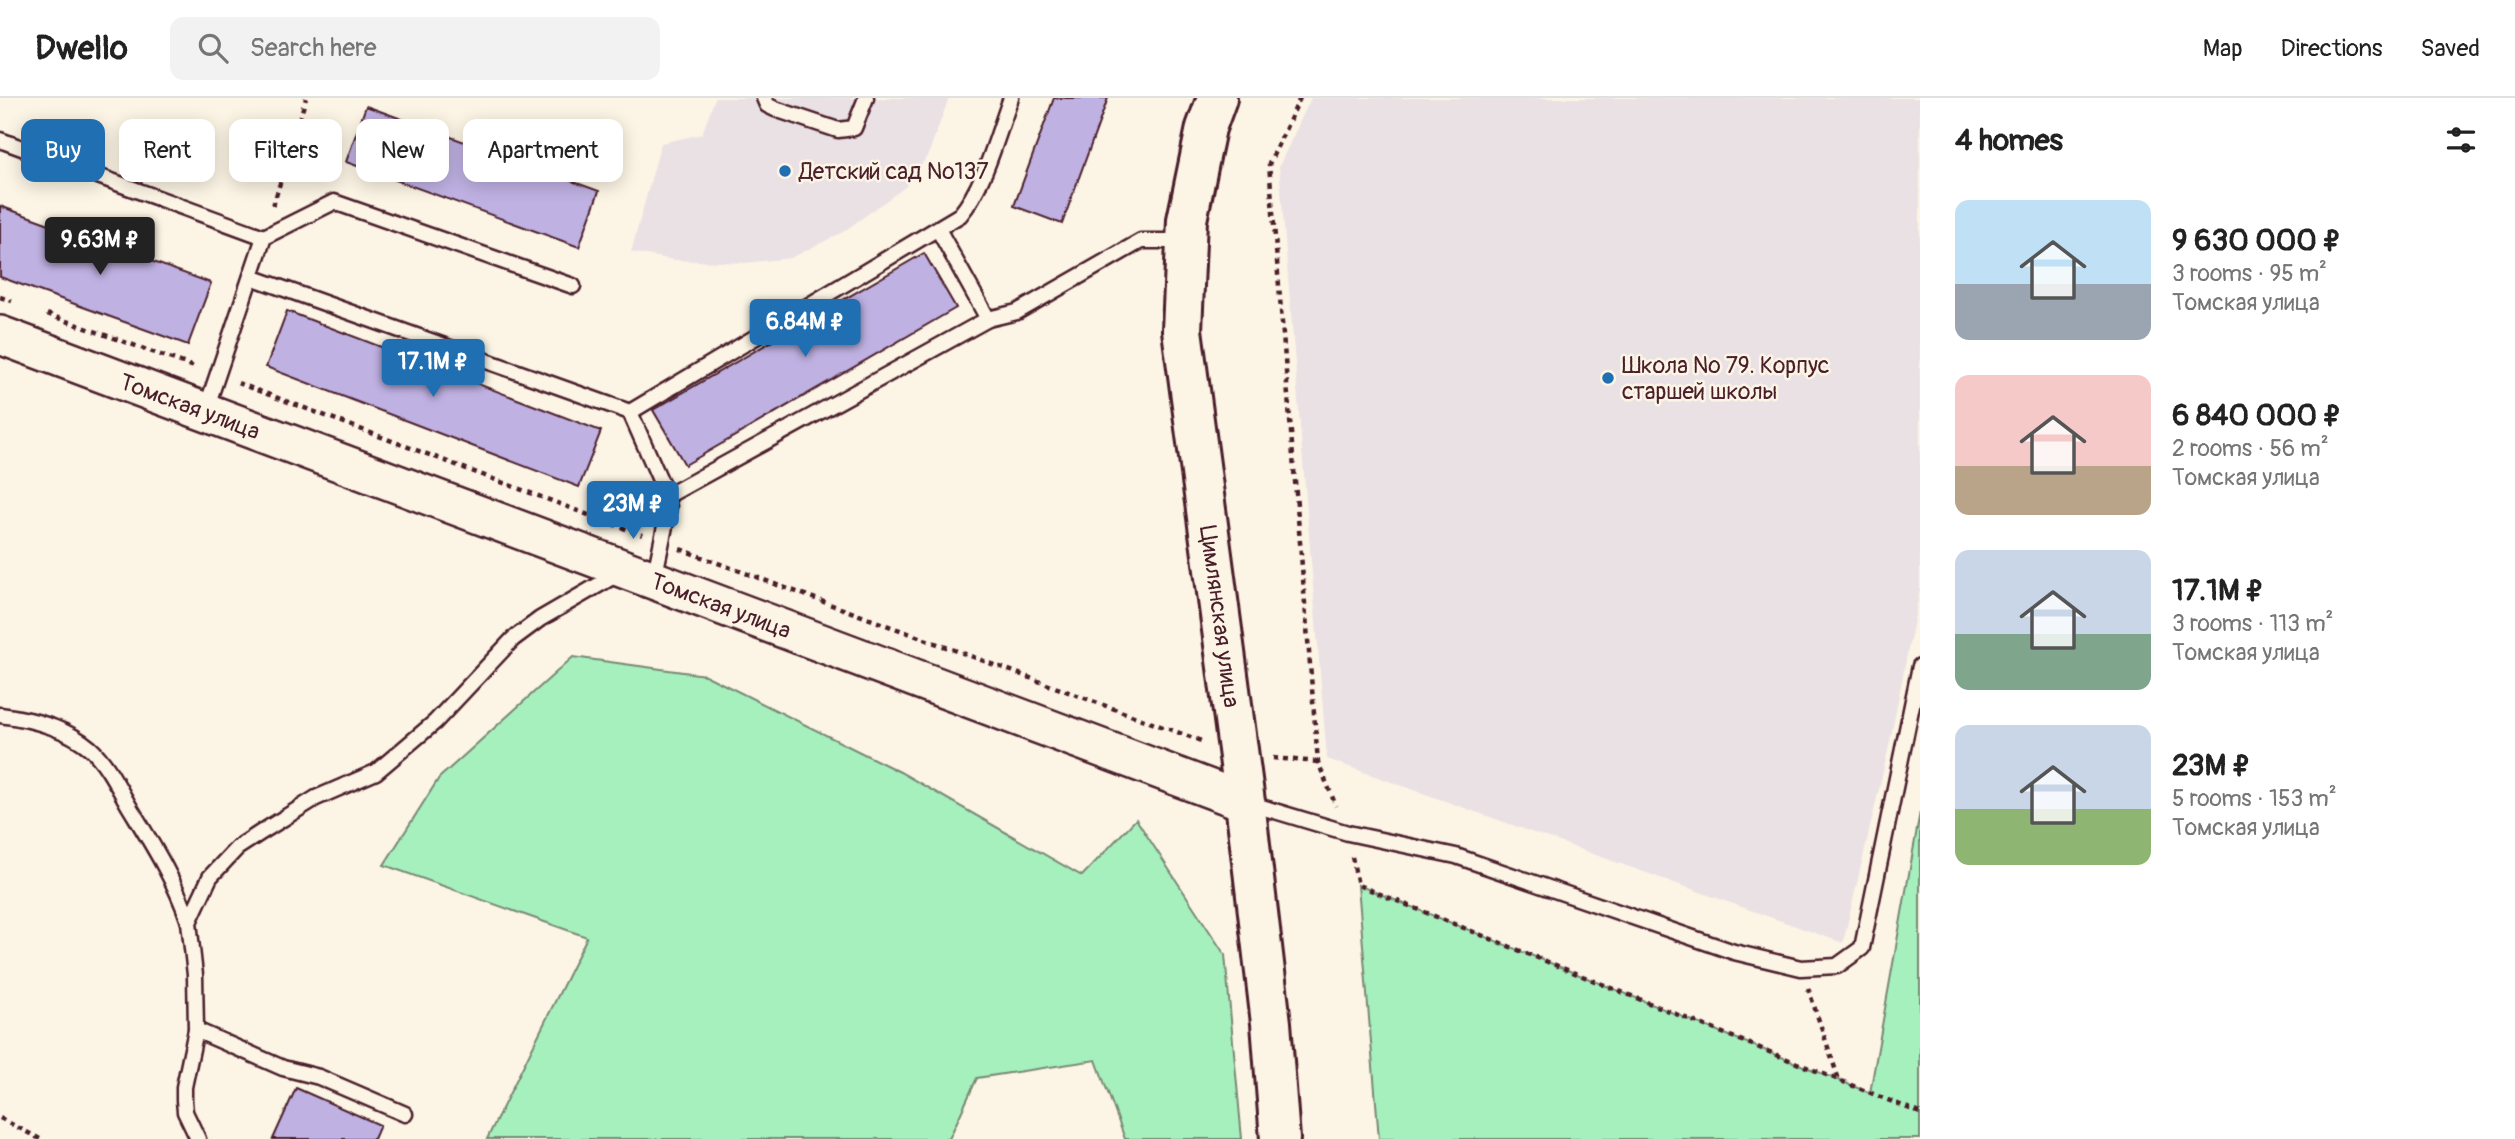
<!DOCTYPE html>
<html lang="en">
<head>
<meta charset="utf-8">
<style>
	body { margin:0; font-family:Pangolin,sans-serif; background:#f2f2f2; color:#222; height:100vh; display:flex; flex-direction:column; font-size:26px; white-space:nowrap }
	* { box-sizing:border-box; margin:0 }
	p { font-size:23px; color:#767676 }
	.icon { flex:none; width:38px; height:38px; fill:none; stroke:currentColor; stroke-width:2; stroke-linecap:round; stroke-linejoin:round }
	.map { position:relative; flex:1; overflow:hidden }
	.panel { display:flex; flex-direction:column; background:#fff; width:595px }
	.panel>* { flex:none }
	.hud { position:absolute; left:21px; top:21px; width:665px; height:63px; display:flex; gap:14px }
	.price { position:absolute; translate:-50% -60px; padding:0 16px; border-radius:7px; background:#1f6fb2; color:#fff; font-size:23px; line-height:46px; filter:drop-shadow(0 2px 4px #0008) }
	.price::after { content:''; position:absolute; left:50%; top:42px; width:21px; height:16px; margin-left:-10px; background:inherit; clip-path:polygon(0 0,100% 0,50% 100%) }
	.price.current { background:#222; color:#fff }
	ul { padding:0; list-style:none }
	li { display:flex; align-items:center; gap:21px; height:175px; padding:0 35px }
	li span { display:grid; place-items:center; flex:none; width:196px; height:140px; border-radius:14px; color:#555 }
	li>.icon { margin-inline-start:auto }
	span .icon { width:84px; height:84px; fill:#fffc; stroke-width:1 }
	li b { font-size:30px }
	h2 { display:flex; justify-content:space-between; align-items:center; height:84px; padding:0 35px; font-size:30px }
	.tag { padding:0 24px; border-radius:14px; background:#fff; box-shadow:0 4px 18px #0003; font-size:24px; line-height:63px }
	.tag.current { background:#1f6fb2; color:#fff }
	header { display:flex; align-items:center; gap:42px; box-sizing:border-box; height:98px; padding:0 35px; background:#fff; border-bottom:2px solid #e0e0e0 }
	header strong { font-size:33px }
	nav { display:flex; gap:38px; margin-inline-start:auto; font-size:24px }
	.search { width:490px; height:63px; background:#f2f2f2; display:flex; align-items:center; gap:18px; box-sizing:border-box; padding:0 24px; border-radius:14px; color:#767676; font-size:26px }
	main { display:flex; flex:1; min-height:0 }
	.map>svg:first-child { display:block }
</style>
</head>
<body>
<header>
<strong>Dwello</strong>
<div class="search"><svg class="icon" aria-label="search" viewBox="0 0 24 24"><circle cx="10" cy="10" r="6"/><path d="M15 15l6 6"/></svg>Search here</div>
<nav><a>Map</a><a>Directions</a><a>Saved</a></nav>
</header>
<main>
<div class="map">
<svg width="1920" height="1041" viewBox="0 0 1920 1041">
	<rect width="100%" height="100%" fill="#fcf5e5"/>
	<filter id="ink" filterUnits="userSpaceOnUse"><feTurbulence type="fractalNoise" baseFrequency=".0143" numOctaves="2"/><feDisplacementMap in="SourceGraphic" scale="14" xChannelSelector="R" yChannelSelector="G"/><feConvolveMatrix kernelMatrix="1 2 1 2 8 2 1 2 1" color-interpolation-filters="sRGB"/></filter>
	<g filter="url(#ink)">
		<g fill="#eae1e4">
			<path d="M715,0H949L928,57L905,89L843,134L791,160L745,165L673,162L631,154L661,45L702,36Z"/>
			<path d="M1311,0H1920V492L1889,648L1843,845L1327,661L1279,68Z"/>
		</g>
		<g fill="#a6f0be" stroke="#788874" stroke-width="2">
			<path d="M573,559L705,577L900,674L1082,778L1136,721L1225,857L1242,1041H1125L1096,962L977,980L949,1041H487L587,839L384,767L439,680Z"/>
			<path d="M1920,714V1041H1379L1358,787L1870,995Z"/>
		</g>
		<g fill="#bfb1e2" stroke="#4a1f2b" stroke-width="2">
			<path d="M1054,0H1108L1062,126L1014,108Z"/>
			<path d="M366,8L599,93L579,149L346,64Z"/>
			<path d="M0,108L211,185L188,247L0,179Z"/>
			<path d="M924,155L956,210L685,367L653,312Z"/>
			<path d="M287,213L601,333L579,389L266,269Z"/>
			<path d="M296,990L380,1027L374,1041H273Z"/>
		</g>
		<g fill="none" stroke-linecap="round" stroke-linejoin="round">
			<defs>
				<g id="lane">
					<path d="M764,0L767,7L775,11L838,32L854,30L866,0"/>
					<path d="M0,42L264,139"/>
					<path d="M251,179L630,314L667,398L669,409L654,481"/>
					<path d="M988,221L1017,214L1141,143H1183"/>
					<path d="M205,314L264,139L334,104L573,188"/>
					<path d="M630,314L960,117C985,87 997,37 1011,0"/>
					<path d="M667,398L988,221L938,131"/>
					<path d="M0,617C32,621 65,629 90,650C107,665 118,689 129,708C152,746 175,782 189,824"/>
					<path d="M1248,705L1348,735L1456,758L1734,854L1801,870L1837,868L1862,850L1920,568"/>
					<path d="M196,932L283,970L319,979L405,1016"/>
					<path d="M198,1041L185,1014L184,1002V989L196,932L195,877L189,824L210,779L237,750L260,735L316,700L376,674L435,624L513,541L540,521L621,474"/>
				</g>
				<g id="secondary">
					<path id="s1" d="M0,237L1245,704"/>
				</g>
				<g id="primary">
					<path id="s2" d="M1217,0L1206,30L1187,122L1182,232L1245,704L1271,925L1280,1041"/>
				</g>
			</defs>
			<use href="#lane" stroke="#4a1f2b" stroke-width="19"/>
			<use href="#secondary" stroke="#4a1f2b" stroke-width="42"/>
			<use href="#primary" stroke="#4a1f2b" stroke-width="44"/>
			<g stroke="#4a1f2b" stroke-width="4.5" stroke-dasharray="5 5" stroke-linecap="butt">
				<path d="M1300,0L1269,66L1318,664L1336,708"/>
				<path d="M273,108L306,0"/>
				<path d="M0,199L12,203"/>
				<path d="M47,216L197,270"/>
				<path d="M238,285L642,437"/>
				<path d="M680,451L1204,644"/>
				<path d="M1273,660L1318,664"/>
				<path d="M1352,759L1358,787L1920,1015"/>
				<path d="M1808,890L1839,982"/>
				<path d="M0,1020L40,1041"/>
			</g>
			<use href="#lane" stroke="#fcf5e5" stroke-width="14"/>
			<use href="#secondary" stroke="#fcf5e5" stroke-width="37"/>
			<use href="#primary" stroke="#fcf5e5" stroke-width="38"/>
		</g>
	</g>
	<g fill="#1f6fb2" stroke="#fcf5e5" stroke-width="2.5">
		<circle cx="785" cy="73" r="7"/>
		<circle cx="1608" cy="280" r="7"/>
	</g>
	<g text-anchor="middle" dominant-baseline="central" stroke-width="5" stroke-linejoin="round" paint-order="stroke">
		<g font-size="23" fill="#4a1f2b" stroke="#fcf5e5" text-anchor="start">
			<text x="799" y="73">Детский сад №137</text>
			<text x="1622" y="267">Школа № 79. Корпус<tspan x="1622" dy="26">старшей школы</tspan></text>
		</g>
		<g font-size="23" fill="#4a1f2b" stroke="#fcf5e5">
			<text stroke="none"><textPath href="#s1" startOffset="203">Томская улица</textPath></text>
			<text stroke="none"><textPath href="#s1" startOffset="770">Томская улица</textPath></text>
			<text stroke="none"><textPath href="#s2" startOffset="525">Цимлянская улица</textPath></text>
		</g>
	</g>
</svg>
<b class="price current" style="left:100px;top:179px">9.63M ₽</b>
<b class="price" style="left:805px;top:261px">6.84M ₽</b>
<b class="price" style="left:433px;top:301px">17.1M ₽</b>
<b class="price" style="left:633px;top:443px">23M ₽</b>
<div class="hud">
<a class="tag current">Buy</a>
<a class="tag">Rent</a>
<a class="tag">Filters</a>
<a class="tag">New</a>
<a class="tag">Apartment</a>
</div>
</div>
<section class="panel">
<h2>4 homes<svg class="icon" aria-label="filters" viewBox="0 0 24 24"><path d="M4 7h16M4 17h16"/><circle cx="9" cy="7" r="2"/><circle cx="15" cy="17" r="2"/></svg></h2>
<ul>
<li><span style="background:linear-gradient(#bfe0f5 60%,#9aa5b1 0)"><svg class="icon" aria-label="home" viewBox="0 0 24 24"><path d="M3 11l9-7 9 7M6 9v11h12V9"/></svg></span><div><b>9 630 000 ₽</b><p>3 rooms · 95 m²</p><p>Томская улица</p></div></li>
<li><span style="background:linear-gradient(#f6c9c9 65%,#b9a48a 0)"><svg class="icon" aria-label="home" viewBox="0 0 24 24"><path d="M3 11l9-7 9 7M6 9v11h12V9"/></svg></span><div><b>6 840 000 ₽</b><p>2 rooms · 56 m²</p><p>Томская улица</p></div></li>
<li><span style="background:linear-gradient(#c9d6e8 60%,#7fa58c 0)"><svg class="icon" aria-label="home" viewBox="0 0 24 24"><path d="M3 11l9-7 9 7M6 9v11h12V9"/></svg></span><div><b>17.1M ₽</b><p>3 rooms · 113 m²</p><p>Томская улица</p></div></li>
<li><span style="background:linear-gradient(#c9d6e8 60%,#8fb573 0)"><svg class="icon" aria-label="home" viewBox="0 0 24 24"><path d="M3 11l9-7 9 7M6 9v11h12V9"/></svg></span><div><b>23M ₽</b><p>5 rooms · 153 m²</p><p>Томская улица</p></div></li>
</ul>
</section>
</main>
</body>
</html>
